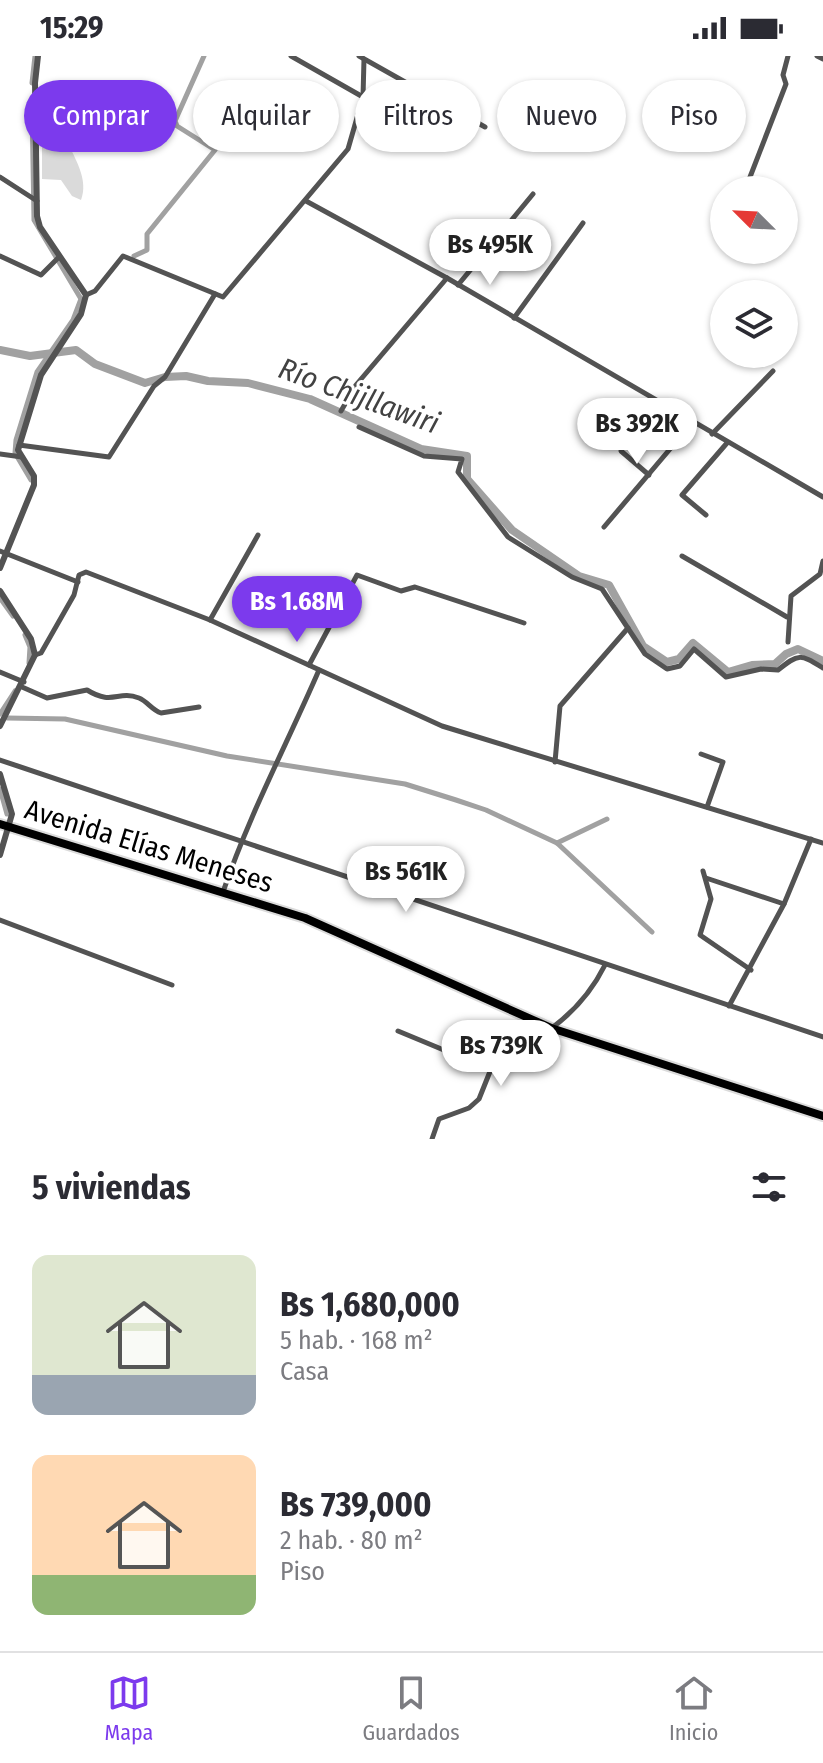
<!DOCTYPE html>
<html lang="es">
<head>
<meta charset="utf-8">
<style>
	body { margin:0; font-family:"Fira Sans Condensed",sans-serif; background:#f7f7f7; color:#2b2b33; height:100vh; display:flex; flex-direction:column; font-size:30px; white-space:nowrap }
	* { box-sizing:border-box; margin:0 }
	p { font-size:26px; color:#7c7c81 }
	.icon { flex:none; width:44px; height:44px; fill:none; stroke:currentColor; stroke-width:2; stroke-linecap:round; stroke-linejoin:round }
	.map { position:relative; height:1083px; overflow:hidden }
	.panel { display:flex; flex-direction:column; background:#fff; flex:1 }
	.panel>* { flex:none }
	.banner { position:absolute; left:24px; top:24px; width:776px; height:72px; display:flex; gap:16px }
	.needle { width:52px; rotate:294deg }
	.controls { position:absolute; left:710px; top:120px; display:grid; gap:16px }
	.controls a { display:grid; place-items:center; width:88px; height:88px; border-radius:50%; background:#fff; box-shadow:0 2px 6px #0004; font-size:40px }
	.price { position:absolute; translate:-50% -68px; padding:0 18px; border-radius:28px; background:#fff; color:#222; font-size:26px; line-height:52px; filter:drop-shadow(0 2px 4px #0008) }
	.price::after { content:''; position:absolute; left:50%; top:48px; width:24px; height:18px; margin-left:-12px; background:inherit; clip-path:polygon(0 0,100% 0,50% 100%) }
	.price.selected { background:#7c3aed; color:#fff }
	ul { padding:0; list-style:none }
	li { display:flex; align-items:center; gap:24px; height:200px; padding:0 32px }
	li span { display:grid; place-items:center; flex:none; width:224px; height:160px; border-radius:16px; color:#555 }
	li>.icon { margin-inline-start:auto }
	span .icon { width:96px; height:96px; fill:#fffc; stroke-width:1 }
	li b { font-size:34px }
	h2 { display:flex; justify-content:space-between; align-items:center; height:96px; padding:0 32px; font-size:34px }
	.pill { padding:0 28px; border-radius:36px; background:#fff; box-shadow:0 2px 6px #0004; font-size:28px; line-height:72px }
	.pill.selected { background:#7c3aed; color:#fff }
	.status { display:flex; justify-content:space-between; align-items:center; height:56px; padding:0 40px; background:#fff; direction:ltr }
	.status svg { height:22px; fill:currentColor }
	.tab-bar { display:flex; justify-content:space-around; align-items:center; height:112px; border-top:2px solid #e1e1e2; background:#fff; font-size:22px; color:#7c7c81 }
	.tab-bar a { display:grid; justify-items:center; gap:4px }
	.tab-bar .selected { color:#7c3aed }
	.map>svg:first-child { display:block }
</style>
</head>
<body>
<div class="status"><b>15:29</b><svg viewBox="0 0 49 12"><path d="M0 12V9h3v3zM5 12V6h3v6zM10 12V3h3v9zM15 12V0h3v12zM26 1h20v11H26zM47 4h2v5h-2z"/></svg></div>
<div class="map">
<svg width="823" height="1083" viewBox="0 0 823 1083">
	<rect width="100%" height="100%" fill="#fff"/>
	<path fill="#dadada" d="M42,79L67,85C75,103 89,124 81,144L72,140L61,124L42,123Z"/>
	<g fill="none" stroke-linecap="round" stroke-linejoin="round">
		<g stroke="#a1a1a1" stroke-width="5">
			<path d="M32,27L35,0"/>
			<path d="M134,200L147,194V178L215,94L177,70L175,65L204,0"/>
			<path d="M31,424L15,397L16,384L37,316L73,264L81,243L34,164L32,49"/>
			<path d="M0,542L13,560"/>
			<path d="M25,579L30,591L29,607"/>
			<path d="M0,658L15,635"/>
			<path d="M7,662L65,663L227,700L405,728L456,744L486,754L557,787L652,876"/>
			<path d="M0,733L7,758"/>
			<path d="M557,787L607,763"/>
		</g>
		<path stroke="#a1a1a1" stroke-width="8" d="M0,294L30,300L76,294L95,308L145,327L165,321L186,320L208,325L248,327L310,343L421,393L467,400V423L512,474L579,520L609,529L643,590L667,606L679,603L693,587L728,616L752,609L775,608L786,598L798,593L823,605"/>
		<defs>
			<path id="primary" d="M0,768L305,862L551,972L823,1060"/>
		</defs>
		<use href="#primary" stroke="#dbdbdb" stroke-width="12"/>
		<g stroke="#535353" stroke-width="5">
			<path d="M291,0L363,41"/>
			<path d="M359,0L485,71"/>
			<path d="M817,0L823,3"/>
			<path d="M0,121L37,145"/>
			<path d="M745,134L786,28L783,19L788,0"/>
			<path d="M306,145L447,222L823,441"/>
			<path d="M0,200L41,219L59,201"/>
			<path d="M458,229L533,138"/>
			<path d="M86,239L95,235L123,200L223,241L348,93L363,41L364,3"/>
			<path d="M514,262L583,167"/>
			<path d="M341,355L356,329L447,222"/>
			<path d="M359,371L424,400L462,403L458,416L508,481L572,521L602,533L645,598L667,613L680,610L694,593L726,621L761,613L778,614C799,597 800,598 823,612"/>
			<path d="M712,378L773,315"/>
			<path d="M19,389L109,401L154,330L165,321L215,238"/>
			<path d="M621,395L649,419"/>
			<path d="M0,398L22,401"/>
			<path d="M706,459L682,439L727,387"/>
			<path d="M604,471L692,367"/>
			<path d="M0,495L78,526"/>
			<path d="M682,500L787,561"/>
			<path d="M210,564L258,479"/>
			<path d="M788,586L791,540L820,518L823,505"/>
			<path d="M35,599L41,597L74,539L79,519L86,516L210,564L442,670L823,787"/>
			<path d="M309,609L357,519L401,535L415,531L524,567"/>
			<path d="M0,616L24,626"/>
			<path d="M22,631L47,642L87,634C113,650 117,634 139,642C147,645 152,654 161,657L199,651"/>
			<path d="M701,698L723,706L707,751"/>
			<path d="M0,704L823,981"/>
			<path d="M555,706L560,650L628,572"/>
			<path d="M703,815L711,843L700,879L751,914"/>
			<path d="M706,822L784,848"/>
			<path d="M223,836C249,759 287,688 319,614"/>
			<path d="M0,864L172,929"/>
			<path d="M729,950L784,848L811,783"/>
			<path d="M398,975L492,1014"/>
			<path d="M432,1083L439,1063L469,1052L479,1043L499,993C509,986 519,992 529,986C563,968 588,943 605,909"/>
		</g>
		<g stroke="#535353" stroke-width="6">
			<path d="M0,512L34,429V420L18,394L41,319L81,258L86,239L40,171L37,160L35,27L38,0"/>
			<path d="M0,535L31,583L35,599L0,670"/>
			<path d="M0,718L12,758L0,799"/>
		</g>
		<use href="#primary" stroke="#000" stroke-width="8"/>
	</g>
	<g text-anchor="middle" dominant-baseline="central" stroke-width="6" stroke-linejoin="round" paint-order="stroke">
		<g font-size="28" fill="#000" stroke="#fff">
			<text transform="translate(149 790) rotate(17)">Avenida Elías Meneses</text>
		</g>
		<g font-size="30" font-style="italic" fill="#424242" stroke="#fff">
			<text transform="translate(359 340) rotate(20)">Río Chijllawiri</text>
		</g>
	</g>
</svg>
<div class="controls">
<a><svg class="needle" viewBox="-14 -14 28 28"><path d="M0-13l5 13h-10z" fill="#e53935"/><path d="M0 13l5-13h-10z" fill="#7c7c81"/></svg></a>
<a><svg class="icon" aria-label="layers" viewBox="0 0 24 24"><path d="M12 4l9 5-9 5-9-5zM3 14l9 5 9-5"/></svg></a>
</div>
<b class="price" style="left:490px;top:231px">Bs 495K</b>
<b class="price" style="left:637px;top:410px">Bs 392K</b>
<b class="price selected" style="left:297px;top:588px">Bs 1.68M</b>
<b class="price" style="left:406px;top:858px">Bs 561K</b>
<b class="price" style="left:501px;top:1032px">Bs 739K</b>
<div class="banner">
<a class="pill selected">Comprar</a>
<a class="pill">Alquilar</a>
<a class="pill">Filtros</a>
<a class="pill">Nuevo</a>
<a class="pill">Piso</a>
</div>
</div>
<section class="panel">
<h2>5 viviendas<svg class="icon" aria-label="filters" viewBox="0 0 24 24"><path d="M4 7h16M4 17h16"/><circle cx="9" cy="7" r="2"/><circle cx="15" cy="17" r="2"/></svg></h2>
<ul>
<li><span style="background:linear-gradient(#dfe7d0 75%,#9aa5b1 0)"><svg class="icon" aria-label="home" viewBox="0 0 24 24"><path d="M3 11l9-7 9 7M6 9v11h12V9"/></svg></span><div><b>Bs 1,680,000</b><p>5 hab. · 168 m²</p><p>Casa</p></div></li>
<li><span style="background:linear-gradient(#ffd9b3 75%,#8fb573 0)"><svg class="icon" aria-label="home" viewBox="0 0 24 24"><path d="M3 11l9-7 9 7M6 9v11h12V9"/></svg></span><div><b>Bs 739,000</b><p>2 hab. · 80 m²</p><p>Piso</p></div></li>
</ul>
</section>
<nav class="tab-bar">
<a class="selected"><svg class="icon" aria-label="map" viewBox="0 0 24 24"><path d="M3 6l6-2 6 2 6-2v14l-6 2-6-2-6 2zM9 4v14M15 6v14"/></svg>Mapa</a>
<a><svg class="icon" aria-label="saved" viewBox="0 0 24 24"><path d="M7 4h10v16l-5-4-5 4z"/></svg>Guardados</a>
<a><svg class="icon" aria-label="home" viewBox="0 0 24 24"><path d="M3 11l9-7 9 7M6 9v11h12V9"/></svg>Inicio</a>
</nav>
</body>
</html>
